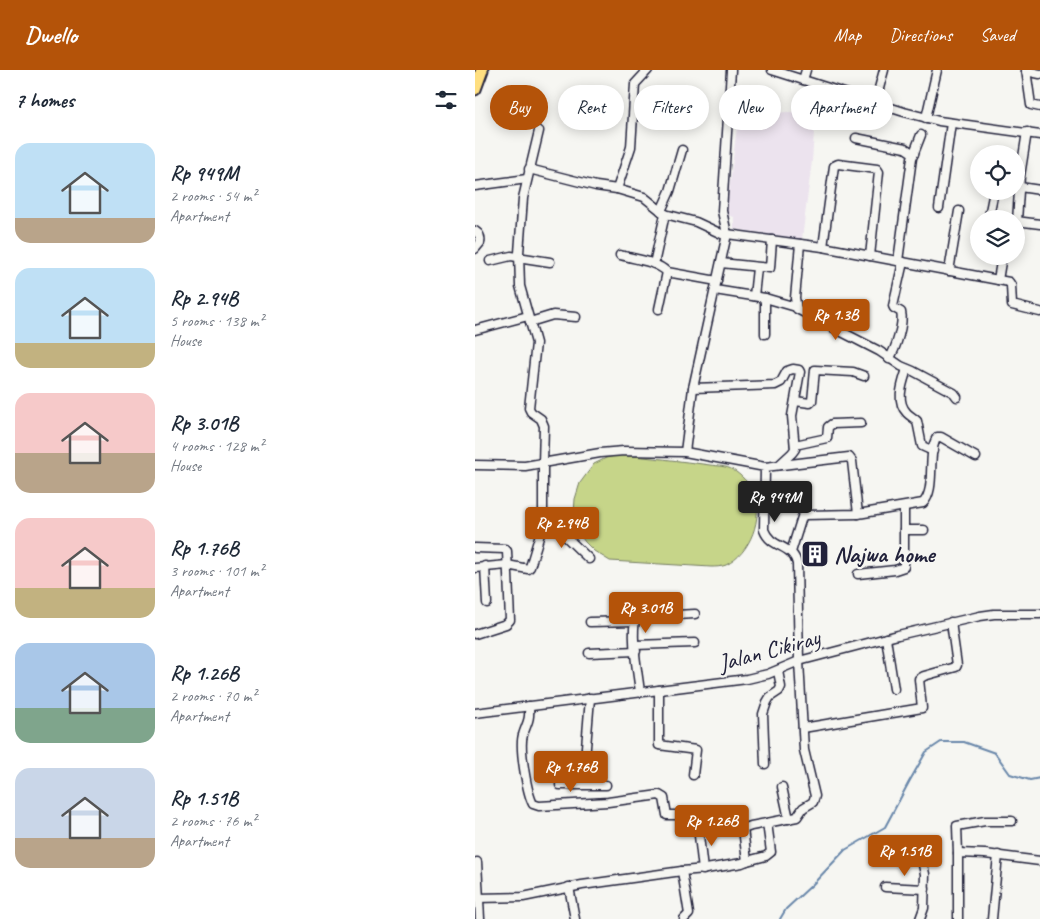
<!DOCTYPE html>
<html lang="en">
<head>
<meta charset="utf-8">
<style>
	body { margin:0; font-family:Caveat,sans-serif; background:#f6f6f7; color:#1f2937; height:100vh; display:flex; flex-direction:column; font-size:19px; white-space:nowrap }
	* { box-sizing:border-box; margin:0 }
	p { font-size:16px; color:#747a83 }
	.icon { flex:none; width:28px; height:28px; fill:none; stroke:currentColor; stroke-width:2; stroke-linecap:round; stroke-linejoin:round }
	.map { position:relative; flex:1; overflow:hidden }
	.panel { display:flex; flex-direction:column; background:#fff; width:475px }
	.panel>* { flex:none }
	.hud { position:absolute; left:15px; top:15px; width:475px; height:45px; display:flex; gap:10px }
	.buttons { position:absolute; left:495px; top:75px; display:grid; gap:10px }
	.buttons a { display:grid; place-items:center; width:55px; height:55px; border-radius:50%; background:#fff; box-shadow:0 2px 12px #0003; font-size:25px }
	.price { position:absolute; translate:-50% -42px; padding:0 11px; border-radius:5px; background:#b45309; color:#fff; font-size:16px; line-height:32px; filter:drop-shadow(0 1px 2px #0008) }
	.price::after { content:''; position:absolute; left:50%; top:30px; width:15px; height:11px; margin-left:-8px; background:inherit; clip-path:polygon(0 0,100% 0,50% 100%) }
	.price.selected { background:#222; color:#fff }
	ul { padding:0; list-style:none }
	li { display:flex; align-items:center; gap:15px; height:125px; padding:0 15px }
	li span { display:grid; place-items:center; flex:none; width:140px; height:100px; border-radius:15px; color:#555 }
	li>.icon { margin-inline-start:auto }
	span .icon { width:60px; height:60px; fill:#fffc; stroke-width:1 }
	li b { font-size:21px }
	h2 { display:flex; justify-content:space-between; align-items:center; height:60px; padding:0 15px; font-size:21px }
	.chip { padding:0 18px; border-radius:22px; background:#fff; box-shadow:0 2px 12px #0003; font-size:18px; line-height:45px }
	.chip.selected { background:#b45309; color:#fff }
	header { display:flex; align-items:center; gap:30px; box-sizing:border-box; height:70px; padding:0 25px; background:#b45309; color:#fff }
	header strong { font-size:24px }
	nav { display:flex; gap:28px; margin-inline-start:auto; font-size:18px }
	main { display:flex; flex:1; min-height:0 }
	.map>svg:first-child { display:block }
</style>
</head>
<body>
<header>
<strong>Dwello</strong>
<nav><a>Map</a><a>Directions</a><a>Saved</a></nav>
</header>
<main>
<section class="panel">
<h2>7 homes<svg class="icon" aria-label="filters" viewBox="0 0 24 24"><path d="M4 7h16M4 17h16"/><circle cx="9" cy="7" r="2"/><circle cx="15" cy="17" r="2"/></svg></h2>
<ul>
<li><span style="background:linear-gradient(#bfe0f5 75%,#b9a48a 0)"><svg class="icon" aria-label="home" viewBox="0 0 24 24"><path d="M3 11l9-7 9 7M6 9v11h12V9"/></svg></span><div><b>Rp 949M</b><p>2 rooms · 54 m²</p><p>Apartment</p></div></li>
<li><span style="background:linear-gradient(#bfe0f5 75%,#c2b280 0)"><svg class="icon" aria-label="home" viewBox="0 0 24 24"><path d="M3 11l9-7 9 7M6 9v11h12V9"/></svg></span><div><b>Rp 2.94B</b><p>5 rooms · 138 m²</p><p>House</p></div></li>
<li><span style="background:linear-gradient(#f6c9c9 60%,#b9a48a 0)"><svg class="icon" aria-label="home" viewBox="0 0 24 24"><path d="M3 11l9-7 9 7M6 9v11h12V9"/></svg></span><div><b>Rp 3.01B</b><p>4 rooms · 128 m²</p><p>House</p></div></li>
<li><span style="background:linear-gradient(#f6c9c9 70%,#c2b280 0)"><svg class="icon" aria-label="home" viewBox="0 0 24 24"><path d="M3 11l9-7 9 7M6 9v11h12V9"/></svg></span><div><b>Rp 1.76B</b><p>3 rooms · 101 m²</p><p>Apartment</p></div></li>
<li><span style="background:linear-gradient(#a9c7e8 65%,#7fa58c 0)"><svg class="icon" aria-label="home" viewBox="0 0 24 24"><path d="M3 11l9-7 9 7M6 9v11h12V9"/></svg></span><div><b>Rp 1.26B</b><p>2 rooms · 70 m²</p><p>Apartment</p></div></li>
<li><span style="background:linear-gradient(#c9d6e8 70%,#b9a48a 0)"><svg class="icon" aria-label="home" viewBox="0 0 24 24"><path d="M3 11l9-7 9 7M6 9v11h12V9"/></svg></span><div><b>Rp 1.51B</b><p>2 rooms · 76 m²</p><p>Apartment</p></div></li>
</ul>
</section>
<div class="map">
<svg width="565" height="849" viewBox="0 0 565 849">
	<rect width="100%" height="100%" fill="#f6f6f2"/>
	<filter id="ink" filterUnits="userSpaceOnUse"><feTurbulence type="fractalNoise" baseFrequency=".02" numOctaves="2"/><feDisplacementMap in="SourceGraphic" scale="10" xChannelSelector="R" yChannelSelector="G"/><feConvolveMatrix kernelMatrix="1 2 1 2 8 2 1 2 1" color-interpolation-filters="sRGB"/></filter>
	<g filter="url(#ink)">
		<path fill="#ece3ee" d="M264,41L292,43L334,41L340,48L337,91L327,169L259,159V147L251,145Z"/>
		<path fill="#c6d589" stroke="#747c62" d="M144,385C174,387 205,391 235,395C242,396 252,396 258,400C265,404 275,414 279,422C289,447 275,484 251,495C246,497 240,497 236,497L135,491L119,481L110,472L102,461L99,443L100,429L105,413L119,394L131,388Z"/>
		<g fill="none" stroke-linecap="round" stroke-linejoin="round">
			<path stroke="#6987aa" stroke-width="2" d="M305,849L311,839L338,814L370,780L410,757L434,712L451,682L466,672H489L520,683L535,704L555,710L565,708"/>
			<defs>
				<g id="minor">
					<path d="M297,0L429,42L464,51L565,65"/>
					<path d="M551,0L556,35L565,37"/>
					<path d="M551,1L565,4"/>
					<path d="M328,10L331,0"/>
					<path d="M400,33L409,0"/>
					<path d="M451,48L462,0"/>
					<path d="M381,68L430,78L439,84"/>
					<path d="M54,99L121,116L142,119L169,127L190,144L221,152L251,166"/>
					<path d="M0,116L52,109"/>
					<path d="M545,117L565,120"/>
					<path d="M142,119L156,77L160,14L173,0"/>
					<path d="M519,121L514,146L528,149"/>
					<path d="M464,138L476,53"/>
					<path d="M186,141L195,121L207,80"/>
					<path d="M541,151L565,154"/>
					<path d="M542,151L545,106L552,62"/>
					<path d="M0,161C5,164 6,168 5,173L0,179"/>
					<path d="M252,164L348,177L534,212L536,215L537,235L565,242"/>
					<path d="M325,174L320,228L322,239L404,281L426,296L438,301L479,323L482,327"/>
					<path d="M348,177L359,96L363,94L402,99L404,102L395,186"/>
					<path d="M145,185C160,189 181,191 192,202L242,211"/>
					<path d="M15,191L36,186L75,192"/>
					<path d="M423,191L437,88L446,65"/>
					<path d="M246,193L295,198L297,170"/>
					<path d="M179,194L190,144"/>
					<path d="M474,201L484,141"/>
					<path d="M523,210L527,186"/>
					<path d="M240,220L290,228V264"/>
					<path d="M279,226L282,198"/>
					<path d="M290,228L321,237"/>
					<path d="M184,239L192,202"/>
					<path d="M55,252L78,245L101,247"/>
					<path d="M0,260L53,246"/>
					<path d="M414,289C421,279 429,253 426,242L419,238L418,236L428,192"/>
					<path d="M432,299C428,312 420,331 432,343C435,346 439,348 442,351L447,376L458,381"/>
					<path d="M218,318L300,315L306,312L312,301L318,299L324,300L325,302L317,346L320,379L317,383L304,395"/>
					<path d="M320,331L335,333L337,331L340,300L378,302L389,306"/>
					<path d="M320,375L352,368L353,357L357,354L386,353"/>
					<path d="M210,382L218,318L252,164L247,141L256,0"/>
					<path d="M0,395L50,396L125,383L149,381L210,382L290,397L289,460C296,479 318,474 322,494L324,591L329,680L340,726L338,732L328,738L322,747L276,756L268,759L272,791L267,793L231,799L207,801L107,815L48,827L0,828"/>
					<path d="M290,397L374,387L377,391L383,444"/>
					<path d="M68,454L80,457L84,460L114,489"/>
					<path d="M429,460H449"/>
					<path d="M0,478L30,479L32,481L35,550L31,554L0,564"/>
					<path d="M316,482L327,447L330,445L383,444L448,433C462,419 451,385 462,367H466L501,387"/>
					<path d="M10,496L12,533"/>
					<path d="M0,498L32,495L53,499L55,497L68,454V394L69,356L66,349L56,342L54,338L61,273L45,216L44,183L48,128L64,61"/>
					<path d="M383,504L420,500L429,497V437"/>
					<path d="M115,552L160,551"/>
					<path d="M411,568L419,619"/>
					<path d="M160,575L220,573"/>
					<path d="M114,583L161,581"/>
					<path d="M184,620V675L221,680L218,705"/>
					<path d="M165,622C163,604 155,564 161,547L220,544"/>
					<path d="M54,636C55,652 52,652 48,665C44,677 52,723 58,734L64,736L133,732L184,725L189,728L192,745H206"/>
					<path d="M0,643L272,609L293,604L324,591L423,565L505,546L519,544H565"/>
					<path d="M328,658L447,638L444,609L449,606L481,597L482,595L476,552"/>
					<path d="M290,694L288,644L292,632L295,627L304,621L306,617L303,601"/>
					<path d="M108,714L115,628"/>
					<path d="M85,715H131"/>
					<path d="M307,717L314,749"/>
					<path d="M223,757L228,800"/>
					<path d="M483,783L482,756L510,751H537"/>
					<path d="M272,791L291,786L296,782L292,753"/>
					<path d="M2,792L5,849"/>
					<path d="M207,801L214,844L209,849"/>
					<path d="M94,817L100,849"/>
					<path d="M410,817L450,819"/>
					<path d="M445,849L449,838L450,804L445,781"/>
					<path d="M483,849V783L510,784L565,791"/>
					<path d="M517,849L523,785"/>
				</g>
				<path id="highway" d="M0,19L7,0"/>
			</defs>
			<use href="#minor" stroke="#22223b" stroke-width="11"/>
			<use href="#highway" stroke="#22223b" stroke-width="15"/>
			<use href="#minor" stroke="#f6f6f2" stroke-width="8"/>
			<use href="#highway" stroke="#ffdf80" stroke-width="11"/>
		</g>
	</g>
	<defs>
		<symbol id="building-square" viewBox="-11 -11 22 22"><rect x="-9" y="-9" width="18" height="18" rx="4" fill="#22223b" stroke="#f6f6f2"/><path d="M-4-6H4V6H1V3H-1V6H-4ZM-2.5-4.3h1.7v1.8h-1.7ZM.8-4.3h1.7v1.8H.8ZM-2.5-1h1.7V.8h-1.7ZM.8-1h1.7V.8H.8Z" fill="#fff"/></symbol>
	</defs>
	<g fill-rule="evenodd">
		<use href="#building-square" x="324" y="468" width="32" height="32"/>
	</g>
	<g text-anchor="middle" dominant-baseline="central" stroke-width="4.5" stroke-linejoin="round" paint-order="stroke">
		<g font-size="24" font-weight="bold" fill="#22223b" stroke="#f6f6f2" text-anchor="start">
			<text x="359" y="484">Najwa home</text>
		</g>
		<g font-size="24" fill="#22223b" stroke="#f6f6f2">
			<text transform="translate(294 580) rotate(-15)">Jalan Cikiray</text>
		</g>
	</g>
</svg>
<div class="buttons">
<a><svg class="icon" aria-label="locate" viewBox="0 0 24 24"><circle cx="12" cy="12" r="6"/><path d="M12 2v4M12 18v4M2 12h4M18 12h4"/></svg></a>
<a><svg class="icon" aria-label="layers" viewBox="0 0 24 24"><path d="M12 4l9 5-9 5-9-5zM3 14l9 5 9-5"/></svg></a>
</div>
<b class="price" style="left:361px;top:271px">Rp 1.3B</b>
<b class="price selected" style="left:300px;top:453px">Rp 949M</b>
<b class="price" style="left:87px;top:479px">Rp 2.94B</b>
<b class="price" style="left:171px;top:564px">Rp 3.01B</b>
<b class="price" style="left:96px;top:723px">Rp 1.76B</b>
<b class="price" style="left:237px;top:777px">Rp 1.26B</b>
<b class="price" style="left:430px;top:807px">Rp 1.51B</b>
<div class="hud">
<a class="chip selected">Buy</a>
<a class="chip">Rent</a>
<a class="chip">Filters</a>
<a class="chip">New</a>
<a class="chip">Apartment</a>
</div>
</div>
</main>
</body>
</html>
